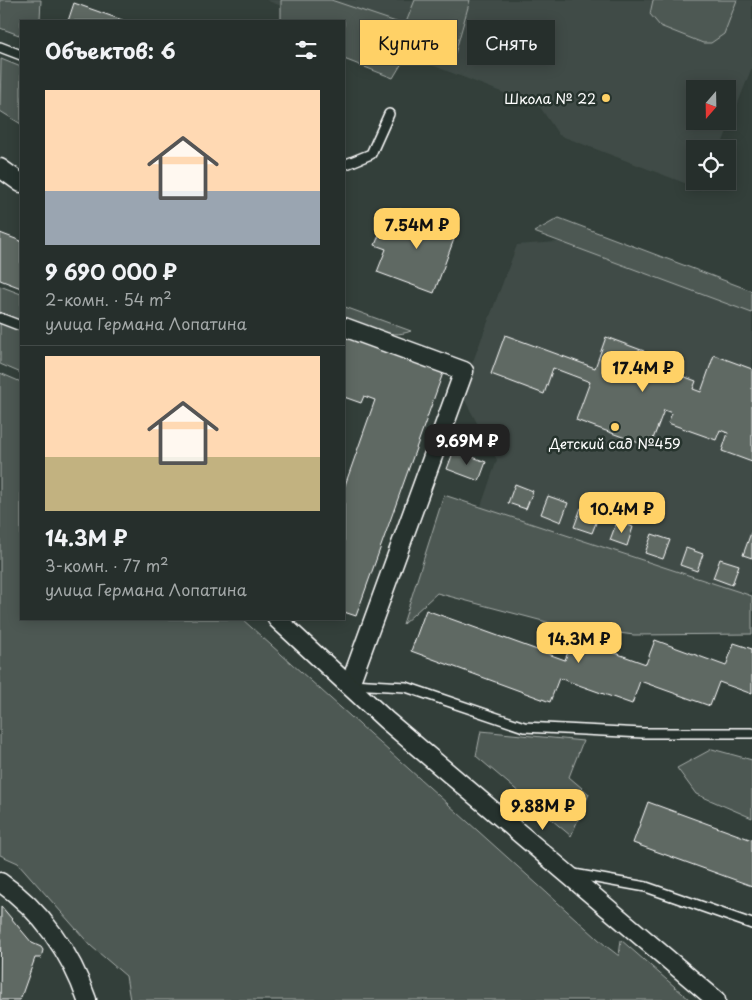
<!DOCTYPE html>
<html lang="ru">
<head>
<meta charset="utf-8">
<style>
	body { margin:0; font-family:"Playpen Sans",sans-serif; background:#2e3734; color:#f1f3f6; height:100vh; display:flex; flex-direction:column; font-size:19px; white-space:nowrap }
	* { box-sizing:border-box; margin:0 }
	p { font-size:16px; color:#a4a9a9 }
	.icon { flex:none; width:28px; height:28px; fill:none; stroke:currentColor; stroke-width:2; stroke-linecap:round; stroke-linejoin:round }
	.map { position:relative; flex:1; overflow:hidden }
	.drawer { position:absolute; left:20px; top:20px; width:325px; height:600px; display:flex; flex-direction:column; background:#262f2c; border-radius:0px; box-shadow:0 2px 12px #0003,0 0 0 1px #424a48 }
	.drawer>* { flex:none }
	.guide { position:absolute; left:360px; top:20px; width:316px; height:45px; display:flex; gap:10px }
	.needle { width:32px; rotate:200deg }
	.buttons { position:absolute; left:686px; top:80px; display:grid; gap:10px }
	.buttons a { display:grid; place-items:center; width:50px; height:50px; border-radius:0px; background:#262f2c; box-shadow:0 2px 12px #0003,0 0 0 1px #424a48; font-size:25px }
	.price { position:absolute; translate:-50% -42px; padding:0 11px; border-radius:10px; background:#ffd166; color:#111; font-size:16px; line-height:32px; filter:drop-shadow(0 1px 2px #0008) }
	.price::after { content:''; position:absolute; left:50%; top:30px; width:15px; height:11px; margin-left:-8px; background:inherit; clip-path:polygon(0 0,100% 0,50% 100%) }
	.price.current { background:#222; color:#fff }
	ul { padding:0; list-style:none }
	li { display:grid; align-content:center; gap:10px; height:265px; padding:0 25px }
	li+li { border-top:1px solid #424a48 }
	li span { display:grid; place-items:center; height:155px; border-radius:0px; color:#555 }
	li>.icon { margin-inline-start:auto }
	span .icon { width:90px; height:90px; fill:#fffc; stroke-width:1 }
	li b { font-size:21px }
	h2 { display:flex; justify-content:space-between; align-items:center; height:60px; padding:0 25px; font-size:21px }
	.chip { padding:0 18px; border-radius:0px; background:#262f2c; box-shadow:0 2px 12px #0003,0 0 0 1px #424a48; font-size:18px; line-height:45px }
	.chip.current { background:#ffd166; color:#111 }
	.map>svg:first-child { display:block }
</style>
</head>
<body>
<div class="map">
<svg width="752" height="1000" viewBox="0 0 752 1000">
	<rect width="100%" height="100%" fill="#333f3a"/>
	<filter id="ink" filterUnits="userSpaceOnUse"><feTurbulence type="fractalNoise" baseFrequency=".02" numOctaves="2"/><feDisplacementMap in="SourceGraphic" scale="10" xChannelSelector="R" yChannelSelector="G"/><feConvolveMatrix kernelMatrix="1 2 1 2 8 2 1 2 1" color-interpolation-filters="sRGB"/></filter>
	<g filter="url(#ink)">
		<g fill="#404c47" fill-rule="evenodd">
			<path d="M266,0H752V67L720,149H695V181H707L703,190L559,135L540,107L344,31V21H320ZM695,89H728V121H695Z"/>
			<path d="M571,241L752,308V591L733,602L479,512L497,460L461,393L517,245Z"/>
		</g>
		<g fill="#4d5853" stroke="#a6aca9">
			<path d="M0,0H41L40,19L37,21H21V33L19,35L0,28Z"/>
			<path d="M281,0H331L405,25L415,0H470L452,64L411,48L393,78L344,59V21H281Z"/>
			<path d="M653,0H737L724,34L711,43H703L660,26L650,14Z"/>
			<path d="M1,59L21,67V124L0,111Z"/>
			<path d="M559,218L752,291V313L534,232Z"/>
			<path d="M0,286L21,294V373L0,364Z"/>
			<path d="M345,307L411,331C389,340 365,326 344,318Z"/>
			<path d="M0,373L21,382V619H242L606,946L619,956L621,940L690,1000H130L126,976L91,946L18,863L0,855Z"/>
			<path d="M444,495L752,596V634L634,635L558,625L437,593L403,624Z"/>
			<path d="M481,731L583,741L569,777L589,794L571,836L476,756Z"/>
			<path d="M712,749L752,760V818L696,794L677,768Z"/>
		</g>
		<g fill="#5f6964" stroke="#fff">
			<path d="M74,3L125,21H68Z"/>
			<path d="M400,209L427,219L430,210L443,215L440,224L457,231L434,293L377,272L386,249L375,245L380,233L390,237Z"/>
			<path d="M0,233L21,241V288L0,280Z"/>
			<path d="M505,335L595,368L606,337L644,351L638,369L647,372L650,364L696,381L693,389L701,392L714,355L752,369V462L722,451L728,433L720,430L716,440L668,423L672,413L664,410L650,447L576,420L590,382L553,368L544,394L491,374Z"/>
			<path d="M344,337L443,373L356,616L344,612V488L375,400L364,396L361,403L344,397Z"/>
			<path d="M454,450L486,462L479,481L447,469Z"/>
			<path d="M515,484L533,491L526,509L508,503Z"/>
			<path d="M548,496L568,503L561,522L541,514Z"/>
			<path d="M581,508L599,515L592,533L574,527Z"/>
			<path d="M617,521L633,527L627,546L610,540Z"/>
			<path d="M752,530V558L743,555Z"/>
			<path d="M652,534L670,540L663,559L645,553Z"/>
			<path d="M686,548L703,554L697,571L680,565Z"/>
			<path d="M720,559L739,565L732,585L713,578Z"/>
			<path d="M426,610L565,660L573,638L646,664L655,640L726,666L734,643L752,649V694L719,682L710,706L640,681L632,704L559,678L550,702L411,651Z"/>
			<path d="M648,802L752,840V886L633,843Z"/>
			<path d="M1,906L32,943L41,947L43,950L41,958H35L20,1000H0Z"/>
		</g>
		<g fill="none" stroke-linecap="round" stroke-linejoin="round">
			<defs>
				<g id="lane">
					<path d="M0,47L21,55"/>
					<path d="M344,165L371,154L389,114"/>
					<path d="M0,318L21,326"/>
					<path d="M350,684L406,687L524,727L643,733H752"/>
					<path d="M574,874L646,887L752,924"/>
				</g>
				<g id="street">
					<path d="M0,168L21,183"/>
					<path d="M344,327L464,371L350,684"/>
					<path d="M277,619L386,720L716,1000"/>
					<path d="M0,882C41,910 71,953 87,1000"/>
				</g>
			</defs>
			<use href="#lane" stroke="#fff" stroke-width="12"/>
			<use href="#street" stroke="#fff" stroke-width="21"/>
			<use href="#lane" stroke="#26332d" stroke-width="9"/>
			<use href="#street" stroke="#26332d" stroke-width="18"/>
		</g>
	</g>
	<g fill="#ffd166" stroke="#26332d" stroke-width="2">
		<circle cx="606" cy="98" r="5"/>
		<circle cx="615" cy="427" r="5"/>
	</g>
	<g text-anchor="middle" dominant-baseline="central" stroke-width="5" stroke-linejoin="round" paint-order="stroke">
		<g font-size="14" fill="#fff" stroke="#26332d" text-anchor="end">
			<text x="596" y="98">Школа № 22</text>
			<text x="615" y="443" text-anchor="middle">Детский сад №459</text>
		</g>
	</g>
</svg>
<div class="buttons">
<a><svg class="needle" viewBox="-14 -14 28 28"><path d="M0-13l5 13h-10z" fill="#e53935"/><path d="M0 13l5-13h-10z" fill="#a4a9a9"/></svg></a>
<a><svg class="icon" aria-label="locate" viewBox="0 0 24 24"><circle cx="12" cy="12" r="6"/><path d="M12 2v4M12 18v4M2 12h4M18 12h4"/></svg></a>
</div>
<b class="price" style="left:417px;top:250px">7.54M ₽</b>
<b class="price" style="left:643px;top:393px">17.4M ₽</b>
<b class="price current" style="left:467px;top:466px">9.69M ₽</b>
<b class="price" style="left:622px;top:534px">10.4M ₽</b>
<b class="price" style="left:579px;top:664px">14.3M ₽</b>
<b class="price" style="left:543px;top:831px">9.88M ₽</b>
<div class="guide">
<a class="chip current">Купить</a>
<a class="chip">Снять</a>
</div>
<section class="drawer">
<h2>Объектов: 6<svg class="icon" aria-label="filters" viewBox="0 0 24 24"><path d="M4 7h16M4 17h16"/><circle cx="9" cy="7" r="2"/><circle cx="15" cy="17" r="2"/></svg></h2>
<ul>
<li><span style="background:linear-gradient(#ffd9b3 65%,#9aa5b1 0)"><svg class="icon" aria-label="home" viewBox="0 0 24 24"><path d="M3 11l9-7 9 7M6 9v11h12V9"/></svg></span><div><b>9 690 000 ₽</b><p>2-комн. · 54 m²</p><p>улица Германа Лопатина</p></div></li>
<li><span style="background:linear-gradient(#ffd9b3 65%,#c2b280 0)"><svg class="icon" aria-label="home" viewBox="0 0 24 24"><path d="M3 11l9-7 9 7M6 9v11h12V9"/></svg></span><div><b>14.3M ₽</b><p>3-комн. · 77 m²</p><p>улица Германа Лопатина</p></div></li>
</ul>
</section>
</div>
</body>
</html>
